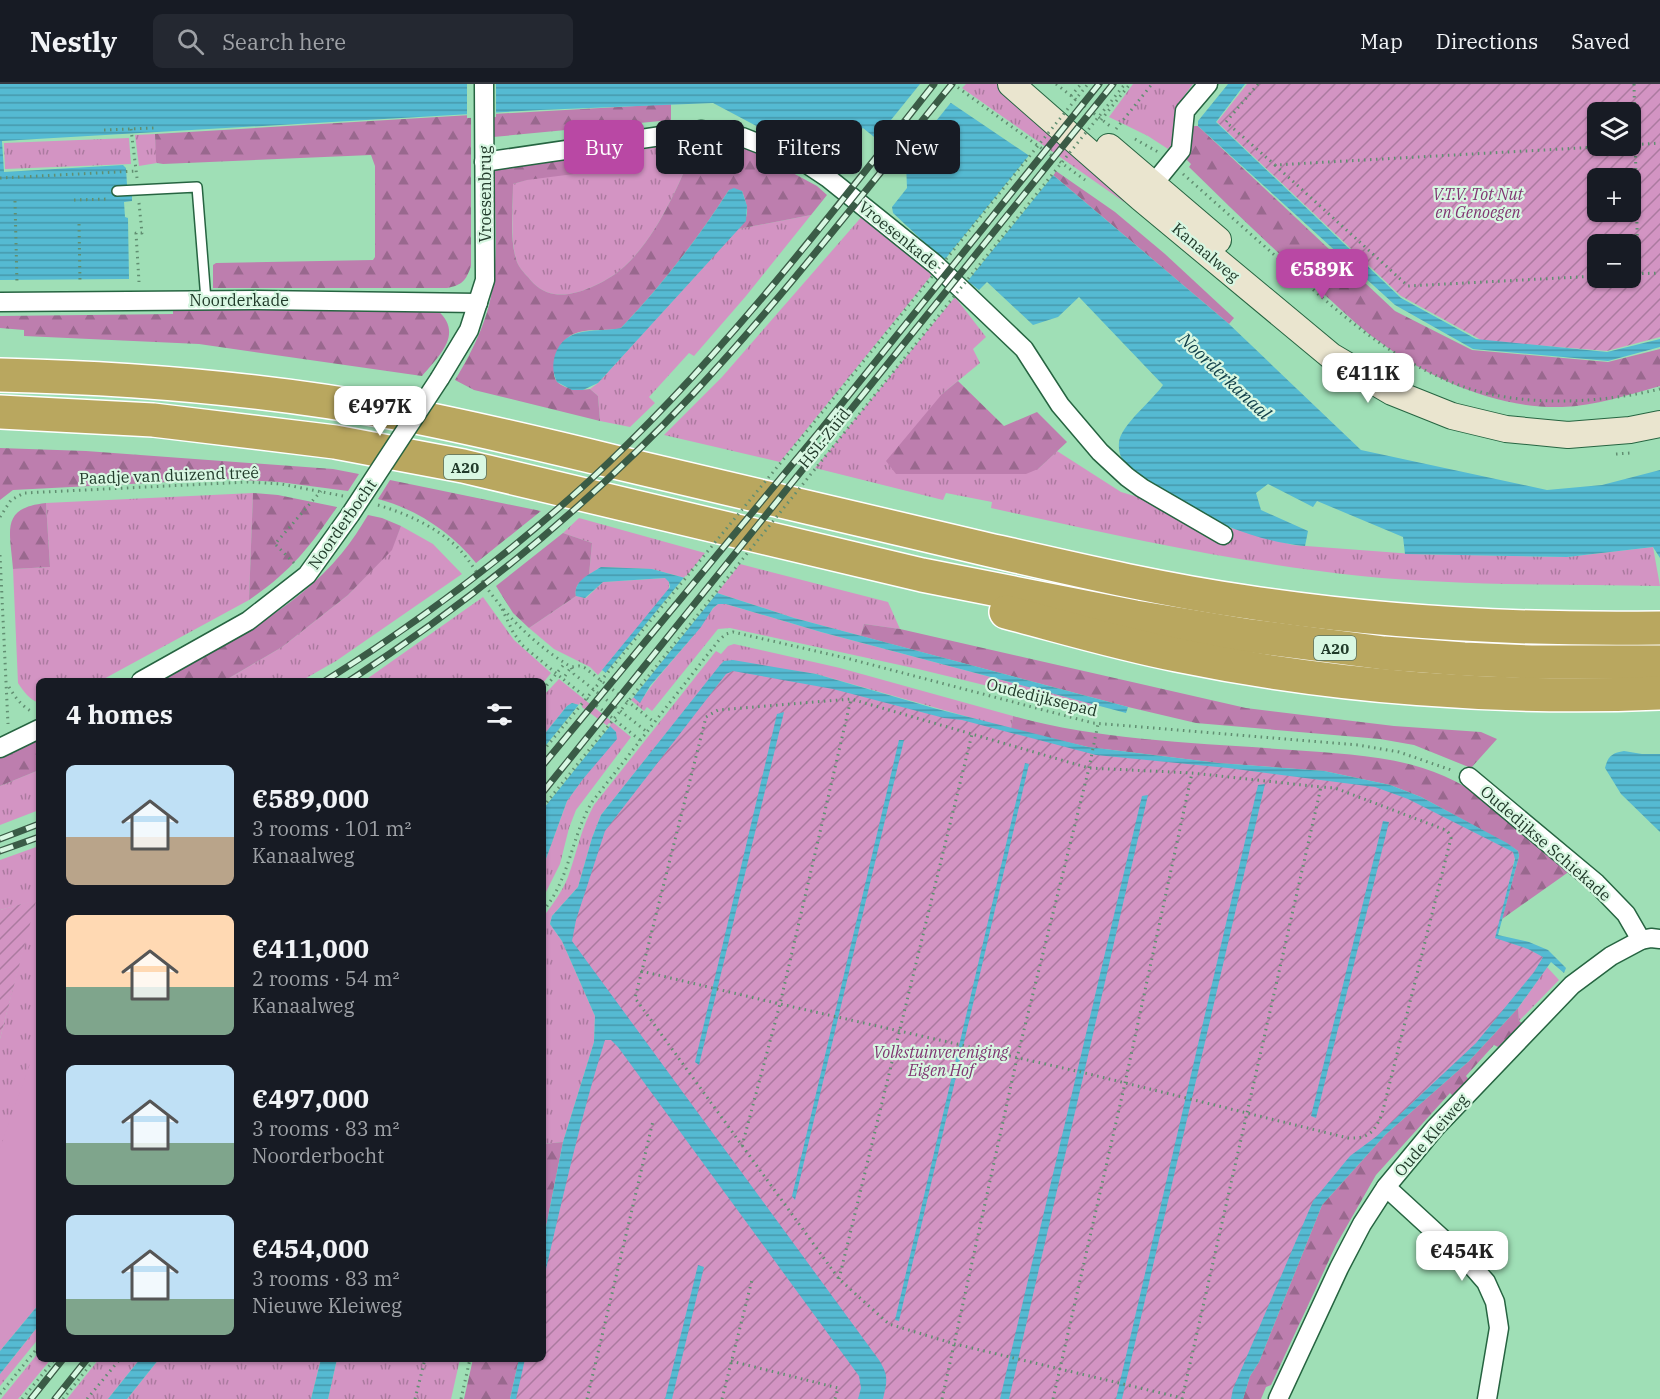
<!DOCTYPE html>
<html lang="en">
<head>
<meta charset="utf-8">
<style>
	body { margin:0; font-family:"IBM Plex Serif",serif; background:#242831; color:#f1f3f6; height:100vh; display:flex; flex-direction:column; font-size:22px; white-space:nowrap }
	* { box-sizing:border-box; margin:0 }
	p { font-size:20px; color:#9ea1a6 }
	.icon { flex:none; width:33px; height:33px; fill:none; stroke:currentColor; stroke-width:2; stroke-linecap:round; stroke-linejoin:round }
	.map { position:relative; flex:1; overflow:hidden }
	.side { position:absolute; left:36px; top:594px; width:510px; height:684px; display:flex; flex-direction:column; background:#171b24; border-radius:9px; box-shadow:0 2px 4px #0004 }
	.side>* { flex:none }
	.hud { position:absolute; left:564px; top:36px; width:570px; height:54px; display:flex; gap:12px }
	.controls { position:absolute; left:1587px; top:18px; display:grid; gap:12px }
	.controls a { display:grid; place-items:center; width:54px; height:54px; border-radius:9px; background:#171b24; box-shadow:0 2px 4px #0004; font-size:30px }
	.price { position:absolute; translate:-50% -51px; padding:0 14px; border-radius:12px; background:#fff; color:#222; font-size:20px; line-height:39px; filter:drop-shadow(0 2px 3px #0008) }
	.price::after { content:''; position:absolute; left:50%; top:36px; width:18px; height:14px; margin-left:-9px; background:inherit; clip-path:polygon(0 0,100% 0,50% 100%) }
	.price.active { background:#b948a4; color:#fff }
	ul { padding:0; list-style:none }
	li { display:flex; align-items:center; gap:18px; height:150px; padding:0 30px }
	li span { display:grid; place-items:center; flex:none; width:168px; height:120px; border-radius:9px; color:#555 }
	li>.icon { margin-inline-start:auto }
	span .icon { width:72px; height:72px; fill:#fffc; stroke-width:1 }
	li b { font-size:26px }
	h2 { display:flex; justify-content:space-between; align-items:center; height:72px; padding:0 30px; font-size:26px }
	.pill { padding:0 21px; border-radius:9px; background:#171b24; box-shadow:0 2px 4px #0004; font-size:21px; line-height:54px }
	.pill.active { background:#b948a4; color:#fff }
	header { display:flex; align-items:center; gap:36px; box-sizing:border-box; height:84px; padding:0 30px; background:#171b24; border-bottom:2px solid #363941 }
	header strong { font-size:28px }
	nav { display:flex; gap:33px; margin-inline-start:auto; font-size:21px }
	.search { width:420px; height:54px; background:#242831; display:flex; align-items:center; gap:15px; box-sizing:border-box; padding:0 21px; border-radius:9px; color:#9ea1a6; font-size:22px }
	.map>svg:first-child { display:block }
</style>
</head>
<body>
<header>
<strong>Nestly</strong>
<div class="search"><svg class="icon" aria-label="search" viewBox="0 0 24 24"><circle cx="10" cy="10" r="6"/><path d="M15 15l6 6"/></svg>Search here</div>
<nav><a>Map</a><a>Directions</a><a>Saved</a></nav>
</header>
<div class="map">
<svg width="1660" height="1315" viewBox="0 0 1660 1315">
	<defs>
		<pattern id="grass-tufts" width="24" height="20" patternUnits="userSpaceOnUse" patternTransform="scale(1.5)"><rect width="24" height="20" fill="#d394c3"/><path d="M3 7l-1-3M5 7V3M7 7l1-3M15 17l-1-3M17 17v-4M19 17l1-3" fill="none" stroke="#ab7a9f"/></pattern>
		<pattern id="forest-firs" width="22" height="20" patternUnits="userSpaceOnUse" patternTransform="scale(1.5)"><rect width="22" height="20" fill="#bd7eae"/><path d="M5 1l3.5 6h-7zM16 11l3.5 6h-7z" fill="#99688e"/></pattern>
		<pattern id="garden-furrows" width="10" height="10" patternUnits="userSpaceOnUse" patternTransform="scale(1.5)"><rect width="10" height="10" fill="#d394c3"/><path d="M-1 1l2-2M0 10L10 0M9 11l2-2" fill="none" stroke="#ab7a9f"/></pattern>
		<pattern id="water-rules" width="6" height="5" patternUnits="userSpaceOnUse" patternTransform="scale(1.5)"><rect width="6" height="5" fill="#55bad2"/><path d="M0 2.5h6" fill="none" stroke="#4698ab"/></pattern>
	</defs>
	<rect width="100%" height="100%" fill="#9fdfb6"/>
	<g fill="url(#grass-tufts)">
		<path d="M966,0H998L1132,114L1124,118L962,4Z"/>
		<path d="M1133,0H1193L1184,12L1188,15L1173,63L1170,62L1168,65L1148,52L1109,33Z"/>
		<path d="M155,50L157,79L139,82L135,51Z"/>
		<path d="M129,54L131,80L5,85L4,59Z"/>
		<path d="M698,56C679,99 660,149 625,182C609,197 576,214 554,210C544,209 534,201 528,193C524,189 519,183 517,178C510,159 513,122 513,100L635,62Z"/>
		<path d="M864,130L935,187L780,378L664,351L722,293Z"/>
		<path d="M811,131L746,212L694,272L689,269L649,313L655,319L630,343L600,337L598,312L590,305L598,299L738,145Z"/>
		<path d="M955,213L986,253L973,265L980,279L942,310L1038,385L1057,367L1121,408L1138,413L1222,456L1227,454L1231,444L1293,461L1413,470L1567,473L1653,463L1660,502C1561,500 1460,502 1361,492C1236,479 1114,451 991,424L992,418L946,409L943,416L815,384Z"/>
		<path d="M253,409L249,516L100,597H39V619C30,616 23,607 18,599L13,485L50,483L46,419Z"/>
		<path d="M579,434L705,469L685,494L652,485L601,483L589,491L592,459L563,449Z"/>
		<path d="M401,442L433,460L462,490L336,577L301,597H224L282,563L348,511L391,466Z"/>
		<path d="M740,480L888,518L900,545L864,540L861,552L794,534L717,509Z"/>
		<path d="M666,494L669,498V506L598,591L590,583L554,565L529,544L576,512L586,514L603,498Z"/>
		<path d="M483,513L514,556L551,589L543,599V597H364Z"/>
		<path d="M718,520H726L821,548L1093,620L1091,627L918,585L730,544L718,545L652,627L647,623L644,627L631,616L633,613L640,618C657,592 678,571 697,547C704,538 709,527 718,520Z"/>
		<path d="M734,560L840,584L1013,632L1011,645L816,590L724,577L601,731L592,754L578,803L552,832L550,840L562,857L595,932L594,958L563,1058L543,1060V833C553,820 562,808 568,793C577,768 581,744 594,721L716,567L721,570L728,562Z"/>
		<path d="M559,595L631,653L576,726L569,744L560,780L543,814V783L567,717L616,648L579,621L572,619L567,622L543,652V612Z"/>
		<path d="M39,686V726L0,741V702Z"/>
		<path d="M39,762V1220L0,1267V955L35,817L0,826V776Z"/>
		<path d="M1547,883L1559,896L1519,937L1518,924Z"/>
		<path d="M39,1241V1254L0,1302V1290Z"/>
		<path d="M39,1268V1275H51L18,1315H1Z"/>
		<path d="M99,1275H140L108,1315H67Z"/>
		<path d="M159,1275H321L311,1315H127Z"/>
		<path d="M337,1275H460L451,1315H328Z"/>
	</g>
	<g fill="url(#forest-firs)">
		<path d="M671,20V36L493,53V30Z"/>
		<path d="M471,31V182C466,197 462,201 447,204H213V181L216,179L373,176L375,173V82L371,71L163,80L157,79L156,76L155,50Z"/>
		<path d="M1189,42H1198L1395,227L1472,266L1608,278L1660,265V302C1628,311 1595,322 1562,323C1497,325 1428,294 1377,256C1356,241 1338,222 1318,205C1274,166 1232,125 1189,83L1191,80L1185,74Z"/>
		<path d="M716,55L744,63L817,102L827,111L811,131L738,145C751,131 748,124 742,107L729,106C697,156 662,201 621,244C605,248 584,243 570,252C560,259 559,266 557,276C556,280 554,286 554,290C555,305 579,307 590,305L598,312L600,337L474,306L455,296C474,265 491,230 494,192C498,156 494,117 494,80L635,62L624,79L613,85L527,96L513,100C513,123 509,157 517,178C519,183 524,189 528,193C534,201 544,209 554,210C576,214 609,197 625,182C660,149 679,99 698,56Z"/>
		<path d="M1056,87L1115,128L1165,170L1234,234L1229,240L1053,91Z"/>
		<path d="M173,224L437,226C464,249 440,271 422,292L199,260L24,252V246L0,244V232L173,230Z"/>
		<path d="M958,297L1004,342L1037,328L1067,358L1038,385L1026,390H896L886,377L942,310Z"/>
		<path d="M0,364L86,367L333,385L359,390L348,407L279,398L227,395L13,406L0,416Z"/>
		<path d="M390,396L541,427L476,479C451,448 416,425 378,415Z"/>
		<path d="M253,409L278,411L337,423C309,464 290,488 249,516Z"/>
		<path d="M46,419L50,483L13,485C10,446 0,424 46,419Z"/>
		<path d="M368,431L382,434L401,442L392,466L348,511L282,563L224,597H157C221,562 295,527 342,469C352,457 360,444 368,431Z"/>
		<path d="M563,449L592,459L589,491C581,497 574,501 576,512L529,544L513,529L496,502Z"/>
		<path d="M864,540L900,545L1246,624L1394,642L1481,648L1497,655L1471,684L1414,661L1380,655L1196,639L1128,623L861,552Z"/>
		<path d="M1013,632C1100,657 1201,659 1292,666C1342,670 1397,671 1444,692C1492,713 1530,753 1570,787L1502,835L1519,772L1518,767L1506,759L1421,713L1390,701L1324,687L1218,679L1088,663L1011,645Z"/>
		<path d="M39,648V686L0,702V665Z"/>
		<path d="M1518,924L1519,937L1522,939L1498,963L1494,961L1466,992L1470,997L1454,1013L1450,1009L1376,1091L1336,1161L1271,1301L1266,1303L1261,1315H1243L1250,1292L1259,1278L1322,1121L1385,1051L1469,977Z"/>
		<path d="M563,1058L543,1158V1060Z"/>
		<path d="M473,1275H519L510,1315H464Z"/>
	</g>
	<path fill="#d394c3" d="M39,954V1217L0,1266V1064Z"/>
	<g fill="url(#garden-furrows)" fill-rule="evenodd">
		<path d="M1247,0H1660V253L1607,267L1483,257L1401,212L1217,38ZM1598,28H1630V62H1598ZM1598,94H1630V128H1598ZM1598,160H1630V194H1598Z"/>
		<path d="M742,581L1091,666L1387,703L1516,769L1497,853L1544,867L1546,879L1476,960L1355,1073L1314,1122L1236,1315H512L521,1275H543V1176L606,934L561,847L579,809L602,742L726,584Z"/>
		<path d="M36,816V817L0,955V826Z"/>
	</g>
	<g fill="url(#water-rules)">
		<path d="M0,0H923L1034,75L1229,240L1361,366L1547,406L1602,401L1660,386V478V474L1653,463L1567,473L1405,470L1403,453L1317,417L1313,423L1268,400L1256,409L1261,426L1308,447L1305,462C1243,455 1196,431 1147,395C1132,385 1117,379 1119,358C1121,341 1153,316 1163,301L1079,213L1058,233L1033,241L987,198L979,206L955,187L893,129L892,123L907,104L906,79L863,44L838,62L807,61L783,56L713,19L540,26L2,57L4,88L123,81L126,84L127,101H132V117L124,118L125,133L128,134L129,195L0,196Z"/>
		<path d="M1228,0H1245L1216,38L1401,214L1476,255L1607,268L1660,255V263L1608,277L1473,265L1395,221L1198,42V37Z"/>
		<path d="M734,104L742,107L747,122L746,137L598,299L583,306H572L557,298C552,288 552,277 557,266C570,241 598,249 621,244C662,201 697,156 729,106Z"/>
		<path d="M601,483L652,485L685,494L606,589L602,586L670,503L669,498L665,494L603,498L585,514L576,512C573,497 590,490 601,483Z"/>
		<path d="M717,509L794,534L1128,623L1126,629L821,548L726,520H718L713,524L701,543L650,602L640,619L633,613Z"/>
		<path d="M733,576L816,590L937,625L1088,663L1218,679L1324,687L1390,701L1421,713L1507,759L1518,767L1519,772L1498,851L1529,858L1548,866L1566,884L1564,889L1551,878L1518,924L1469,977L1385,1051L1322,1121L1259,1278L1250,1292L1243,1315H1231L1233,1305L1313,1117L1350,1072L1377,1052L1476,959L1534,888L1543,873L1528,865L1495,854L1515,775L1513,768L1408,715L1375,703L1228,684L1096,671L962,636L944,634L833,605L733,587L726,590L605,747L576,836L572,857L879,1276C889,1292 887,1297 883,1315H858L861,1304L859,1292L618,963L611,956H605C580,1035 562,1117 543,1198V1158L563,1058L594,958L595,932L562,857L550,840L552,832L578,803L592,754L601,731L720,581L724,577Z"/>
		<path d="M572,619L579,621L543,665V652L567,622Z"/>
		<path d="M784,628L699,981L695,978L777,630Z"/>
		<path d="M610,642L616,648L617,655L583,695L567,717L543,783V725Z"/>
		<path d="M899,656H904L795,1116L792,1112Z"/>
		<path d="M1624,667L1642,670H1660V748L1621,710L1605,684C1608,672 1612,669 1624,667Z"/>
		<path d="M1025,679L1029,680L899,1237L895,1236Z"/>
		<path d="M1265,700L1122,1315H1116L1258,701Z"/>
		<path d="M1148,711L1009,1315H1000L1142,712Z"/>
		<path d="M1383,737L1389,738L1316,1034L1311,1032Z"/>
		<path d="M698,1181L704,1183L672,1315H665Z"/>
		<path d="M39,1220V1241L0,1290V1267Z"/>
		<path d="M140,1275H159L127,1315H108Z"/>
		<path d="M321,1275H337L328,1315H311Z"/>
		<path d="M519,1275H525L516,1315H510Z"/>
	</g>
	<g fill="#9fdfb6">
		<path d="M467,0H496V33L467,34Z"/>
		<path d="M920,0H928L953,16L902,79L874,57Z"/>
		<path d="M1031,69L1055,89L966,199L942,179Z"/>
		<path d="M686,491L687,496L641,552L608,591H604Z"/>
		<path d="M717,506H719L632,615L631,611Z"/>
		<path d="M581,618L582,623L543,668V665Z"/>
		<path d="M609,639L611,640L543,725V720Z"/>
	</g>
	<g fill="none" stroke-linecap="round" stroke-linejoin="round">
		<defs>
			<path id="service" d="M117,107L197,103L206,216"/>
			<g id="minor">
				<path d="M484,78L702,46L742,53L801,76L828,94L935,180L1024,265L1060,321L1100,368L1127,393L1142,404L1223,451"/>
				<path d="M1146,109L1181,66L1185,27L1208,0"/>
				<path d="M0,218L257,216L478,219"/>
				<path d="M440,294L469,246L485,196L484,0"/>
				<path d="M141,597L248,537L307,491L350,431"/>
				<path d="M0,664L39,645"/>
				<path d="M1469,693L1596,799L1626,830L1641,856"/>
				<path d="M1386,1103L1472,1182L1486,1198L1495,1218L1499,1244L1487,1315"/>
				<path d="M1278,1315L1339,1184L1362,1140L1386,1103L1435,1044L1572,901L1611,872L1641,856L1651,854L1660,855"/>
			</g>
			<g id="secondary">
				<path d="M1011,0L1141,114L1331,272L1392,308L1452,332L1506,345L1568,351L1630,346L1660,340"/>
				<path d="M1109,63L1218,156"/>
			</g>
			<g id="motorway">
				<path d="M0,291C133,294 265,305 396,329C470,343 545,361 619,379C740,407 860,436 981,464C1069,484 1157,505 1247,518C1384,539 1521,546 1660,544"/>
				<path d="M0,328L153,336L335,358L463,382L922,491L1135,533L1244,551L1384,569L1464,575L1531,578H1660"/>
				<path d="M1006,528C1063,543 1120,560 1177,571C1332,603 1503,616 1660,609"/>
			</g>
		</defs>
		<use href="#service" stroke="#266441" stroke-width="12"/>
		<use href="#minor" stroke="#266441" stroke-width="21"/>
		<use href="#secondary" stroke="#266441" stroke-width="28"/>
		<use href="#motorway" stroke="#fff" stroke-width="36"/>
		<g stroke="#618e71" stroke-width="3" stroke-dasharray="1.5 4.5" stroke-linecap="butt">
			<path d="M953,0L1085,96"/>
			<path d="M1056,0L1110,42"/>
			<path d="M1258,0L1226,38L1275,81L1615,62"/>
			<path d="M1634,0L1638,190"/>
			<path d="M1071,12L1081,0"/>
			<path d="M1101,36L1130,0"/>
			<path d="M131,45L137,94"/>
			<path d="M1116,45L1152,0"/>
			<path d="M104,46L154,44"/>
			<path d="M1135,55L1158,68"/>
			<path d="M1630,61L1660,59"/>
			<path d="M1275,81L1408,202L1598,192"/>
			<path d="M1183,90C1218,121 1254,153 1289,184C1343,233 1399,282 1470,305C1528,323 1602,319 1660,305"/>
			<path d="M0,94L136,87"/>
			<path d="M74,116L109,115"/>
			<path d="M15,117L17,200"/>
			<path d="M139,119L142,149H136L139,198"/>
			<path d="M79,140L80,199"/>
			<path d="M1630,190L1660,189"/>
			<path d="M1616,370L1631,369"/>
			<path d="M378,421C407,430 432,441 455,461C472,477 481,498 496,516C516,542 543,566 571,583L574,590L647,648"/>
			<path d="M0,433L11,416L24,409L248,398L281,400L343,412"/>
			<path d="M0,471L8,640"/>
			<path d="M294,479L275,460L321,407"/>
			<path d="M502,525L513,548L522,561L563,595"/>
			<path d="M9,603C15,613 22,623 33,628"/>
			<path d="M543,606L565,579"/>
			<path d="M640,656L563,595L571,583L579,582L585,584L654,638"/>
			<path d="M543,827C570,795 571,753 592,718L719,556L726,550L733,548L846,574L1093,639L1358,661L1399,668L1454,687"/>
			<path d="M641,887L780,920L1085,989L1348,1054C1368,1055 1374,1049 1382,1030L1451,754L1448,748L1443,745L1335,704L1321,703"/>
			<path d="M742,1062L780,920L851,615"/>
			<path d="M839,1195L972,650"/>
			<path d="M731,1277L838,1304L835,1315"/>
			<path d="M0,1310L39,1262"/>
			<path d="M22,1315L55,1275"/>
			<path d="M63,1315L95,1275"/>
			<path d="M87,1315L120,1275"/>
			<path d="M415,1315L425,1275"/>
			<path d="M461,1315L470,1275"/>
			<path d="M587,1315L653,1037"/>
			<path d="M722,1315L752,1196"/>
			<path d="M942,1315L1017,974L1089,684L1098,640"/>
			<path d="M1053,1315L1125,999L1192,689"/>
			<path d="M1182,1315L1321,703L1192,689L1089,684L851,615L718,626L706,633L635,914L839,1195L889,1240L955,1260L1182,1314"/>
		</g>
		<use href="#service" stroke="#fff" stroke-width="9"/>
		<use href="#minor" stroke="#fff" stroke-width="18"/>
		<use href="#secondary" stroke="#eae5cf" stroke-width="26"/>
		<use href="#motorway" stroke="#b9a75f" stroke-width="33"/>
		<defs>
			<g id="rail">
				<path d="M325,597C419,538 507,472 589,397C718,278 826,137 934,0"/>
				<path d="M349,597C475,515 591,419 693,310C785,211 867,104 952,0"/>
				<path d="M543,681L819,348L1099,0"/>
				<path d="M543,708L1113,0"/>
				<path d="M0,755L39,740"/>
				<path d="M0,767L39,753"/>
				<path d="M31,1315L63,1275"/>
				<path d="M55,1315L87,1275"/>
			</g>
		</defs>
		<use href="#rail" stroke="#3a5b46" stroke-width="7"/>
		<use href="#rail" stroke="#d8f7e2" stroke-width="4.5" stroke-dasharray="14" stroke-linecap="butt"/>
		<defs>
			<path id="minor-bridge" d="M350,431L440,294"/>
		</defs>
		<use href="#minor-bridge" stroke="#266441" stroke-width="21" stroke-linecap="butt"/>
		<g stroke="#618e71" stroke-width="3" stroke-dasharray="1.5 4.5" stroke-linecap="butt">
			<path d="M543,667L811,342L1088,0"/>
			<path d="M543,723L1125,0"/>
		</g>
		<use href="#minor-bridge" stroke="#fff" stroke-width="18"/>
	</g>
	<g text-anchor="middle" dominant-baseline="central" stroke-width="4.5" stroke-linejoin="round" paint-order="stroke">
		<g fill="#d8f7e2" stroke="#587361" stroke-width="1.5">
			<rect x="444" y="371" width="42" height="24" rx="4.5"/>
			<rect x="1314" y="552" width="42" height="24" rx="4.5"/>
		</g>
		<g font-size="15" font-weight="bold" fill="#213a2a">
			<text x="465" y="383">A20</text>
			<text x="1335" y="564">A20</text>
		</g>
		<g font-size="16" fill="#213a2a" stroke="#d8f7e2">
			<text transform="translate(485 110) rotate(-90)">Vroesenbrug</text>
			<text transform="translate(899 151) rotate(39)">Vroesenkade</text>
			<text transform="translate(1206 168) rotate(40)">Kanaalweg</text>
			<text x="239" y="216">Noorderkade</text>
			<text transform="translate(824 354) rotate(-51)">HSL-Zuid</text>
			<text transform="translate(169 391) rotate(-2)">Paadje van duizend treê</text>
			<text transform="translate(342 440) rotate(-55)">Noorderbocht</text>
			<text transform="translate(1042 613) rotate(14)">Oudedijksepad</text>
			<text transform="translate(1546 759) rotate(41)">Oudedijkse Schiekade</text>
			<text transform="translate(1431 1051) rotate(-49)">Oude Kleiweg</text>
		</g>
		<g font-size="16" font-style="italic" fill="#803572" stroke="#d8f7e2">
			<text x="1478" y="110">V.T.V. Tot Nut<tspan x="1478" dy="18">en Genoegen</tspan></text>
			<text x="941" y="968">Volkstuinvereniging<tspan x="941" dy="18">Eigen Hof</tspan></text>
		</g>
		<g font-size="18" font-style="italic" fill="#103f49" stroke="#d8f7e2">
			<text transform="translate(1225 292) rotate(43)">Noorderkanaal</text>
		</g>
	</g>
</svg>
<div class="controls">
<a><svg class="icon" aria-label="layers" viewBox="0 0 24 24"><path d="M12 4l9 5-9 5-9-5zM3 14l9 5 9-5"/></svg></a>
<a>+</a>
<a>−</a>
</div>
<b class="price active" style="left:1322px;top:216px">€589K</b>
<b class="price" style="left:1368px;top:320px">€411K</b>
<b class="price" style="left:380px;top:353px">€497K</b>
<b class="price" style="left:1462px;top:1198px">€454K</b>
<div class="hud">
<a class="pill active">Buy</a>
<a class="pill">Rent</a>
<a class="pill">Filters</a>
<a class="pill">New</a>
</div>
<section class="side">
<h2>4 homes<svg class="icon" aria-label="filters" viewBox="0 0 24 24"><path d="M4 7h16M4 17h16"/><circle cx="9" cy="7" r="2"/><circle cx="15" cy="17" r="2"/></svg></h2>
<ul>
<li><span style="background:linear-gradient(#bfe0f5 60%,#b9a48a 0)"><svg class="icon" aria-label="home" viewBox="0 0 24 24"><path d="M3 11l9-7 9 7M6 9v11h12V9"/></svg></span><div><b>€589,000</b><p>3 rooms · 101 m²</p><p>Kanaalweg</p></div></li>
<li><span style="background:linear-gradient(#ffd9b3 60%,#7fa58c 0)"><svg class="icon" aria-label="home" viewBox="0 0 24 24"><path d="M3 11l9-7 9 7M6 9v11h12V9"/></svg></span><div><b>€411,000</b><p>2 rooms · 54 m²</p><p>Kanaalweg</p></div></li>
<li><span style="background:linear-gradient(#bfe0f5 65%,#7fa58c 0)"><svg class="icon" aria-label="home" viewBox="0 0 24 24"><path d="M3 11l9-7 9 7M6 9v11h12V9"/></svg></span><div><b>€497,000</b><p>3 rooms · 83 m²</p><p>Noorderbocht</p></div></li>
<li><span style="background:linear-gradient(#bfe0f5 70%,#7fa58c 0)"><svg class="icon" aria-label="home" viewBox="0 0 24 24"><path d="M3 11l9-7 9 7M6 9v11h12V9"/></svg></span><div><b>€454,000</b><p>3 rooms · 83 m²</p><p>Nieuwe Kleiweg</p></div></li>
</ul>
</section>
</div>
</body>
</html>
